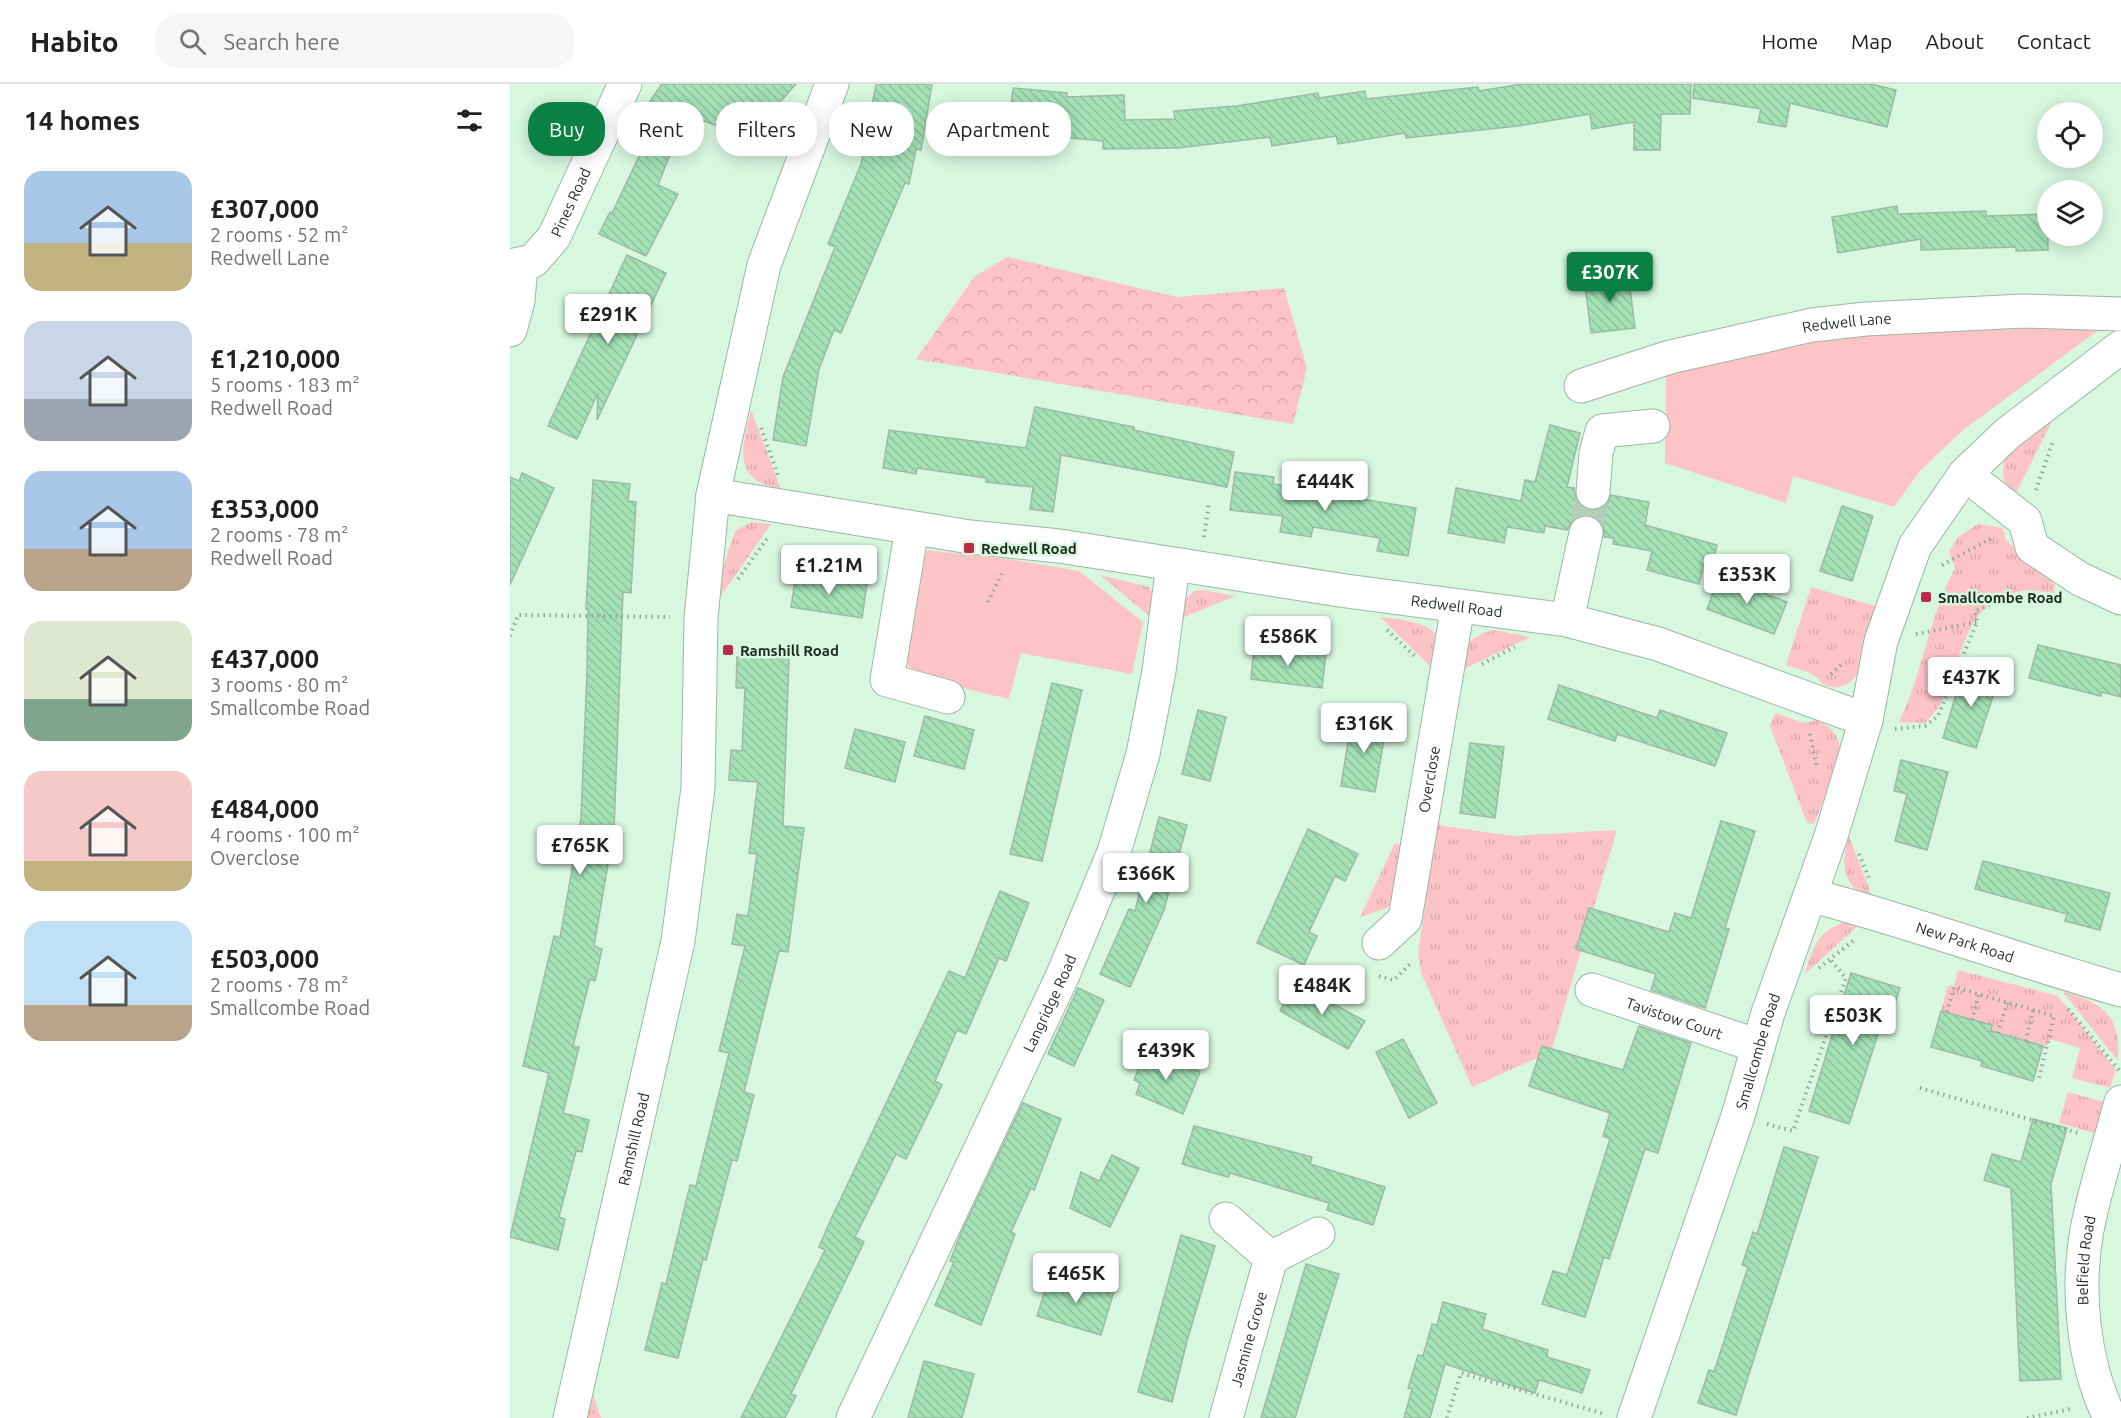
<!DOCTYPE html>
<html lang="en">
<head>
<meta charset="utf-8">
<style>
	body { margin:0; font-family:Ubuntu,sans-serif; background:#f6f6f6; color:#202124; height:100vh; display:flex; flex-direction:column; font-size:22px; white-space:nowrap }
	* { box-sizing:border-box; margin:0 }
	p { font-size:20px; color:#757577 }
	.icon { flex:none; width:33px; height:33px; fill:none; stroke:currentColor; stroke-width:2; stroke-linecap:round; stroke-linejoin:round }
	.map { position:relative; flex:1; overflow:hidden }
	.details { display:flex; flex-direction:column; background:#fff; width:510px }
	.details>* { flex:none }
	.banner { position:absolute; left:18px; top:18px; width:570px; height:54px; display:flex; gap:12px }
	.fabs { position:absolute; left:1527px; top:18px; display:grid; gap:12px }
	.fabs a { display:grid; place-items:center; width:66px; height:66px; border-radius:50%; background:#fff; box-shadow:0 3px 15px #0003; font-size:30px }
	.price { position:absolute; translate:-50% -51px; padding:0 14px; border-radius:6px; background:#fff; color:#222; font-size:20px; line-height:39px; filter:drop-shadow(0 2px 3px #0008) }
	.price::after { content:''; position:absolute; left:50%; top:36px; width:18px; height:14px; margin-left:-9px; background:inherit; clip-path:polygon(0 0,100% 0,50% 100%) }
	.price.current { background:#0b8043; color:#fff }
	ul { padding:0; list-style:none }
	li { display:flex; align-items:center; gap:18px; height:150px; padding:0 24px }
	li span { display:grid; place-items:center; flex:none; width:168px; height:120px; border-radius:18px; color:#555 }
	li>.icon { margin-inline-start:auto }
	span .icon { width:72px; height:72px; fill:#fffc; stroke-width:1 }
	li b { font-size:26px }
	h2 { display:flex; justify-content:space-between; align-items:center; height:72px; padding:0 24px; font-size:26px }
	.chip { padding:0 21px; border-radius:24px; background:#fff; box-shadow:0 3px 15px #0003; font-size:21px; line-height:54px }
	.chip.current { background:#0b8043; color:#fff }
	header { display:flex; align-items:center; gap:36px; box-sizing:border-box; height:84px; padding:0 30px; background:#fff; border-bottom:2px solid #e0e0e0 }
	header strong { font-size:28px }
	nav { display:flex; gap:33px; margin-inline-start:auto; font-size:21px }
	.search { width:420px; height:54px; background:#f6f6f6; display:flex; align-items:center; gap:15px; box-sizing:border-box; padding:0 21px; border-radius:24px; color:#757577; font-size:22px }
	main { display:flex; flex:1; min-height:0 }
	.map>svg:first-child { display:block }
</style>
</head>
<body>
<header>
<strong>Habito</strong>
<div class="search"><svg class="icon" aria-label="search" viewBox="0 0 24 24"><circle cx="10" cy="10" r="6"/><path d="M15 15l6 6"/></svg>Search here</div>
<nav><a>Home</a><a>Map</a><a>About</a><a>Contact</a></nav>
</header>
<main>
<section class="details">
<h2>14 homes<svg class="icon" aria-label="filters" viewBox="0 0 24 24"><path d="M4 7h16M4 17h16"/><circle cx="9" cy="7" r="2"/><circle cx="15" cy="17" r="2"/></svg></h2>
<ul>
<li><span style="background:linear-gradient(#a9c7e8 60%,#c2b280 0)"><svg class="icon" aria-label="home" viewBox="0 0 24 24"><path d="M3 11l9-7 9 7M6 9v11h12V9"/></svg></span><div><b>£307,000</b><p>2 rooms · 52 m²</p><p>Redwell Lane</p></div></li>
<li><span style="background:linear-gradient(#c9d6e8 65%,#9aa5b1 0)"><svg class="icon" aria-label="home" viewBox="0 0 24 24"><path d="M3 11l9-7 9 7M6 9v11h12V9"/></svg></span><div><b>£1,210,000</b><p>5 rooms · 183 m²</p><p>Redwell Road</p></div></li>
<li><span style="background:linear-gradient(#a9c7e8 65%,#b9a48a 0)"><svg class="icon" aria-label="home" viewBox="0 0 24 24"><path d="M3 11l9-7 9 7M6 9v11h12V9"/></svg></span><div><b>£353,000</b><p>2 rooms · 78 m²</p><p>Redwell Road</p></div></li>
<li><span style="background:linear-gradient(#dfe7d0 65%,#7fa58c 0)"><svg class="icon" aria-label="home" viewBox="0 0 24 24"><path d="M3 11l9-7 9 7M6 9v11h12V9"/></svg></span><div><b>£437,000</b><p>3 rooms · 80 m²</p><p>Smallcombe Road</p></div></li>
<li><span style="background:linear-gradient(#f6c9c9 75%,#c2b280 0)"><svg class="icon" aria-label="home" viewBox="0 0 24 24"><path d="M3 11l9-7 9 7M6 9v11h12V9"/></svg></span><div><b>£484,000</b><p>4 rooms · 100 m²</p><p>Overclose</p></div></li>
<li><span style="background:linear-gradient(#bfe0f5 70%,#b9a48a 0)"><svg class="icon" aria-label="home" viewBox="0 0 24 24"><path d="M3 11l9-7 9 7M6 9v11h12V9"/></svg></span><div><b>£503,000</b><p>2 rooms · 78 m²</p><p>Smallcombe Road</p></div></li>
</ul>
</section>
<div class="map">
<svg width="1611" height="1334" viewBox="0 0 1611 1334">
	<defs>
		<pattern id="grass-tufts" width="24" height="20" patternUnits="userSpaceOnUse" patternTransform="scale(1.5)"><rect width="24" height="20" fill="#fec3c5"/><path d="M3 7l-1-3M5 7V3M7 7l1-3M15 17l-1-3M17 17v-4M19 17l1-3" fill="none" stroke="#d9a8a9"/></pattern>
		<pattern id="forest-crowns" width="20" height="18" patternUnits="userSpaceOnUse" patternTransform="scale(1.5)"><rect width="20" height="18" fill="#fec3c5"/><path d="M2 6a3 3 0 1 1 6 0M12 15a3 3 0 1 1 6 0" fill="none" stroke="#d9a8a9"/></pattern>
		<pattern id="building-back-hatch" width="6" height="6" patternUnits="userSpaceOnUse" patternTransform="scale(1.5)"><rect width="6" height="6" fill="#a4e2b6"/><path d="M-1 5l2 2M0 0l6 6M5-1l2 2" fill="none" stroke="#8dc29c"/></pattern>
	</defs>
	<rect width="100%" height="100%" fill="#d7f7df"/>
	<g fill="url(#grass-tufts)">
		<path d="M241,326L271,405C221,397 232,363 241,326Z"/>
		<path d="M1546,329L1504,413C1492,401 1492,390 1495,374Z"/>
		<path d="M242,438L261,440L208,516L212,487L225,447Z"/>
		<path d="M1468,440L1493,444L1496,456L1545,501L1544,509C1534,508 1521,505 1511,507C1439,521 1459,598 1415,639L1389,638C1413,589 1419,532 1445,484L1439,468L1448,453Z"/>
		<path d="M590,491L639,503L643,510L644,536Z"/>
		<path d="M1301,503L1369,523C1362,548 1358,607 1321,603C1311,602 1309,594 1302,590C1294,586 1284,584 1276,581Z"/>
		<path d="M693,506L725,512L667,536L670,520L684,507Z"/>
		<path d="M870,533C890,536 928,536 931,564C931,571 927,581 926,588Z"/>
		<path d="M984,546L1020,553L948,588C952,564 958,552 984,546Z"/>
		<path d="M1265,629L1295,639L1306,636C1322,643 1330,652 1331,670L1304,740L1297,739L1260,642Z"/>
		<path d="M927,741L1003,752L1107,746L1041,968L962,1003L912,891L908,871Z"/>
		<path d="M1339,752L1363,815C1332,805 1330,779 1339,752Z"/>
		<path d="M885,759L893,763L886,817L877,824L850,833Z"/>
		<path d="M1338,837L1352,838L1295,890C1303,862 1308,846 1338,837Z"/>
		<path d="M1448,886L1548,912L1606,986L1600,1004L1562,994L1570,964L1540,955L1537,962L1481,947V941L1431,927L1438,901L1444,903Z"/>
		<path d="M1553,908C1591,918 1611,929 1608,977Z"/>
		<path d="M1558,1008L1597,1019L1588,1050L1549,1039Z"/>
		<path d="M83,1310L91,1334H77Z"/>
	</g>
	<path fill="url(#forest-crowns)" d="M498,173L667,213L774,204L797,284L783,340L406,275L465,192Z"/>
	<g fill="#fec3c5">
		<path d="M1515,243L1590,245L1453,346L1410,387L1384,423L1283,392L1276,419L1155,379L1156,289L1344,249Z"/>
		<path d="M406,465L499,475L569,487L633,538L622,590L511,569L499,615L407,593L388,567Z"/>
	</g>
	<g fill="url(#building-back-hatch)" stroke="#9cbaa4" stroke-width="1.5">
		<path d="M152,0H286L262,27L255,47L251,46L246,57L176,30L148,101L168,110L136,172L89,150L100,128L102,129L132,66L130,65L144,30L134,26Z"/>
		<path d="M366,0H422L411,66L406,65L399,100L395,99L331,249L324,246L309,285L296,362L263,356L273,293L325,163L318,160L351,80Z"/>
		<path d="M1012,0H1181L1180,30H1151L1150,66H1124V38L1082,45L1080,30L1008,42L896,54L895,49L828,60L826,52L762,62L760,53L668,64L593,65V57L498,48L503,4L557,9V13L614,11L615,36L665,35L664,27L727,22L808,9L809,14L855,7L856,15L968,3L969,7Z"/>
		<path d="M1184,0H1361L1386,6L1377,43L1280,19L1276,43L1248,38L1251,25L1183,14Z"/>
		<path d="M1387,122L1388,130L1476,127V132L1538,130V166L1506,167V163L1411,166V155L1328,169L1322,133Z"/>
		<path d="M117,171L156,189L87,336L88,309L67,355L38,342Z"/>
		<path d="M1118,188L1125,244L1081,249L1074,193Z"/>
		<path d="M525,323L624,343V346L724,368L717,403L551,371L543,428L520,425L523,403L476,398V394L407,384L406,390L373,384L379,346L516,364Z"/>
		<path d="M1040,341L1070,349L1057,403L1064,404L1066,416L1072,423L1081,427L1091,425L1098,419L1101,411L1139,418L1135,441L1207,461L1203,478L1195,477L1189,500L1137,486L1142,467L1103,460L1104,454L1094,453V443L1089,436L1079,431H1071L1063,436L1057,446L1035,442L1034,449L997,443L994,459L938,449L946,404L1011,417L1015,396L1025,398Z"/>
		<path d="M725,388L764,393L763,400L906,424L898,472L867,467L870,454L803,443L801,453L770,448L773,432L720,426Z"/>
		<path d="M12,389L44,404L0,501V393L9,397Z"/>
		<path d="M83,396L120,400L118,417L126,418L121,509L113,508L104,745L84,862L92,865L85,897L80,895L63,962L69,963L53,1029L79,1036L72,1068L66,1067L49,1133L55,1135L48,1166L0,1153L39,989L13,982L44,852L50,854L71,734L77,589L78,525H76Z"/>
		<path d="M1332,422L1363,432L1342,497L1310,487Z"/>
		<path d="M286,490L357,500L352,534L281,523Z"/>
		<path d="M1209,492L1277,518L1264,550L1197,525Z"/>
		<path d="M1528,561L1611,581V613L1592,608L1591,612L1519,594Z"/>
		<path d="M744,562L816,570L812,604L741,595Z"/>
		<path d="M227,573L279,574L273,742L294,744L278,868L269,867L234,1008L244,1011L227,1077L222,1076L196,1176L193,1175L168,1274L135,1266L152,1199L156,1200L180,1101L186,1102L219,969L209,967L235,862L222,860L227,830L238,832L247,770L239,769L248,698L219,696L221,666L232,667L235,604H226Z"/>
		<path d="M1454,584L1489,594L1466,664L1433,654Z"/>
		<path d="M542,599L572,606L532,777L500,770Z"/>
		<path d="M1049,601L1147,634L1150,626L1217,649L1205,682L1107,650L1105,657L1038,635Z"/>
		<path d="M688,626L716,633L700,697L672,690Z"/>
		<path d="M415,632L464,646L454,685L404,672Z"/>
		<path d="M842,633L877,638L865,708L831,702Z"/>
		<path d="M345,645L395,658L385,698L335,684Z"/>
		<path d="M960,659L994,663L985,734L950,729Z"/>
		<path d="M1391,676L1438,688L1417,766L1385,757L1397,710L1384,707Z"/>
		<path d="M649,733L677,741L654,826L620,903L590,890L619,825L625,827Z"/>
		<path d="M1211,737L1245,747L1215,844L1219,845L1195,924L1141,906L1146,890L1066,865L1079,824L1159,848L1165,829L1181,834Z"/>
		<path d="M798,745L848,770L835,797L825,792L799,848L807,852L794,881L747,859Z"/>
		<path d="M1473,777L1600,809L1590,846L1555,837L1557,830L1465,805Z"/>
		<path d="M490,807L519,819L496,877L489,874L456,950L447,946L425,997L432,1001L396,1075L386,1070L365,1113L345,1153L354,1158L281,1310L286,1312L275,1334H231L315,1166L309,1163L322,1133L439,887L455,894Z"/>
		<path d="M1341,889L1390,904L1377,946L1370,944L1339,1040L1299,1027Z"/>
		<path d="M784,899L855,937L838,965L770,927Z"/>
		<path d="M568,904L594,916L564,982L538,970Z"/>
		<path d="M1431,927L1482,941L1481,947L1533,962L1523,997L1471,982L1472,977L1421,963Z"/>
		<path d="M1129,942L1181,959L1148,1069L1135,1065L1099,1175L1094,1173L1075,1233L1032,1220L1043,1187L1057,1191L1100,1055L1093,1052L1100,1029L1019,1002L1032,962L1113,986Z"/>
		<path d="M893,955L927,1019L899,1034L866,968Z"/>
		<path d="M636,965L690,988L673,1030L626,1010L630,999L624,996Z"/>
		<path d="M513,1019L551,1035L524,1106L521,1104L501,1148L505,1150L471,1241L425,1221L444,1178L440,1177L452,1147Z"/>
		<path d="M1523,1035L1557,1044L1541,1100L1551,1295L1510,1297L1501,1104L1474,1096L1482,1070L1511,1078Z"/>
		<path d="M684,1042L802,1073L800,1080L875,1103L863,1141L817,1126L819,1119L720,1089L718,1093L672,1080Z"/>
		<path d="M1274,1063L1308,1073L1226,1331L1188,1319L1199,1286L1204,1288L1238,1183L1232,1181L1243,1148L1247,1150Z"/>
		<path d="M602,1071L629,1084L600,1143L560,1124L571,1088L589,1097Z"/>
		<path d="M671,1151L705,1162L677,1257L662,1318L628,1308Z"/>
		<path d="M796,1180L829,1190L785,1334H751Z"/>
		<path d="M540,1191H550L604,1207L591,1251L527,1232Z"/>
		<path d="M933,1218L976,1230L972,1245L1038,1266L1037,1273L1080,1286L1072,1309L1029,1296L1025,1309L935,1280L920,1334H894L902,1305L898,1304L908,1271L913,1272L922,1240L927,1241Z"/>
		<path d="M414,1277L464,1290L452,1334H398Z"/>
	</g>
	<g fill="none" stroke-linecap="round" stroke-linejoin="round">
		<path stroke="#b2ceb9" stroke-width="33" stroke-dasharray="33 16" stroke-linecap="butt" d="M1076,449L1083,408"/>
		<defs>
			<g id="minor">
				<path id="s1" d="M0,182L23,177L44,153L115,0"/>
				<path d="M0,246L8,217L11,181"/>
				<path id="s2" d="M1071,302L1160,273L1302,241L1356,235L1513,227L1611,230"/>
				<path d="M1455,390L1515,437L1522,463L1570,495L1611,514"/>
				<path d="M1083,408L1086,369L1092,347L1143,342"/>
				<path id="s3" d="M203,411L460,453L549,462L836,507L1057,536L1148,560L1356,636"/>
				<path d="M402,444L377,596L438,613"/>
				<path d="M1057,536L1076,449"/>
				<path id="s4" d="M1300,811C1405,839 1507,876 1611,906"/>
				<path id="s5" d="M869,859L895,835L948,522"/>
				<path id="s6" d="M1082,906L1248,962"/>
				<path d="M761,1174L808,1150"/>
				<path id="s7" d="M60,1334L168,857L188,704L191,534L203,411L254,181L322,0"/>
				<path id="s8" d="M343,1334L552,893L604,768L633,670L649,587L663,481"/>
				<path id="s9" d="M716,1334L761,1174L716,1135"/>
				<path id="s10" d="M1124,1334L1228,1032L1258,929L1321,752L1356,636L1371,557L1405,462L1455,390L1498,349L1611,263"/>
				<path id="s11" d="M1600,1334C1573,1279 1566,1206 1577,1146C1585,1103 1600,1060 1611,1018"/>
			</g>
		</defs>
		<use href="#minor" stroke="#9ab8a2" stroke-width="35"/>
		<g stroke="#8fa895" stroke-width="4" stroke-dasharray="1.5 4.5" stroke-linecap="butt">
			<path d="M251,344L268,391"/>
			<path d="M1526,406L1543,357"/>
			<path d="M694,453L699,418"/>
			<path d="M1432,481L1484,453"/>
			<path d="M228,495L259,452"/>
			<path d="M478,518L493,487"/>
			<path d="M877,546L907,574"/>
			<path d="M1406,550L1467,538"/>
			<path d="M0,552L8,531L160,533"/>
			<path d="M972,580L1005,563"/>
			<path d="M1321,590L1333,579"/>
			<path d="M1385,645L1415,642L1428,632L1467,538L1465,527L1494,515L1544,517"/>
			<path d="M1300,650L1307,684"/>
			<path d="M1349,770L1359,794"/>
			<path d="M1309,884L1343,857"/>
			<path d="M869,892L884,896L902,878"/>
			<path d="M1558,925L1609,986"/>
			<path d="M1437,928L1444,903L1544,932L1529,994"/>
			<path d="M1462,936L1469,910"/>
			<path d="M1488,949L1497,919"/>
			<path d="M1516,957L1523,926"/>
			<path d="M1410,1004L1568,1049"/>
			<path d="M1257,1040L1283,1047L1336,894L1320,875"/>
			<path d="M937,1334L951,1289L1095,1330"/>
			<path d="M1517,1334L1561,1325"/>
		</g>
		<use href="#minor" stroke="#fff" stroke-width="33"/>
	</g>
	<g fill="#bc2b45" stroke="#d7f7df" stroke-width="2">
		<rect x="453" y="458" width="12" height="12" rx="3"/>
		<rect x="1410" y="507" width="12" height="12" rx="3"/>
		<rect x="212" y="560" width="12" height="12" rx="3"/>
	</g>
	<g text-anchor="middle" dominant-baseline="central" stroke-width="5" stroke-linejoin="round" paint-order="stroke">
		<g font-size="15" fill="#1f2b22" stroke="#d7f7df">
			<text stroke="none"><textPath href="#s1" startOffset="94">Pines Road</textPath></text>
			<text stroke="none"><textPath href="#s2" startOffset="274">Redwell Lane</textPath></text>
			<text stroke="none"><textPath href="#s3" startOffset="752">Redwell Road</textPath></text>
			<text stroke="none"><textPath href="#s5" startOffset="177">Overclose</textPath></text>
			<text stroke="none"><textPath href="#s4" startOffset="162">New Park Road</textPath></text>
			<text stroke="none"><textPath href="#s8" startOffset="459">Langridge Road</textPath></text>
			<text stroke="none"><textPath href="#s6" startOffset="87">Tavistow Court</textPath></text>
			<text stroke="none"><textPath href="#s10" startOffset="387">Smallcombe Road</textPath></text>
			<text stroke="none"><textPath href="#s7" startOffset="286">Ramshill Road</textPath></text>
			<text stroke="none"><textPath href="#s11" startOffset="162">Belfield Road</textPath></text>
			<text stroke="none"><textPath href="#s9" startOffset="82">Jasmine Grove</textPath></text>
		</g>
		<g font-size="15" font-weight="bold" fill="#1f2b22" stroke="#d7f7df" text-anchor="start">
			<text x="471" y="464">Redwell Road</text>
			<text x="1428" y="513">Smallcombe Road</text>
			<text x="230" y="566">Ramshill Road</text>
		</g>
	</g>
</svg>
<div class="fabs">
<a><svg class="icon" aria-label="locate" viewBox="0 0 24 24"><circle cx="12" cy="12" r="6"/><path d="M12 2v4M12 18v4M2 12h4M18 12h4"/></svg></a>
<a><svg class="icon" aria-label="layers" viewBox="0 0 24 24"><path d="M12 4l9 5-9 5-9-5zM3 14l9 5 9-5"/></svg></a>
</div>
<b class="price current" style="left:1100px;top:219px">£307K</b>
<b class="price" style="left:98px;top:261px">£291K</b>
<b class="price" style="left:815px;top:428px">£444K</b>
<b class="price" style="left:319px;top:512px">£1.21M</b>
<b class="price" style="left:1237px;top:521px">£353K</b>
<b class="price" style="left:778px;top:583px">£586K</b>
<b class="price" style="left:1461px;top:624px">£437K</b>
<b class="price" style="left:854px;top:670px">£316K</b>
<b class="price" style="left:70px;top:792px">£765K</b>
<b class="price" style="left:636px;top:820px">£366K</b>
<b class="price" style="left:812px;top:932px">£484K</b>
<b class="price" style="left:1343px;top:962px">£503K</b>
<b class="price" style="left:656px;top:997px">£439K</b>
<b class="price" style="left:566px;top:1220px">£465K</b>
<div class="banner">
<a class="chip current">Buy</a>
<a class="chip">Rent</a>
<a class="chip">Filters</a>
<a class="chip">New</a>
<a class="chip">Apartment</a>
</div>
</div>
</main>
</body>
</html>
